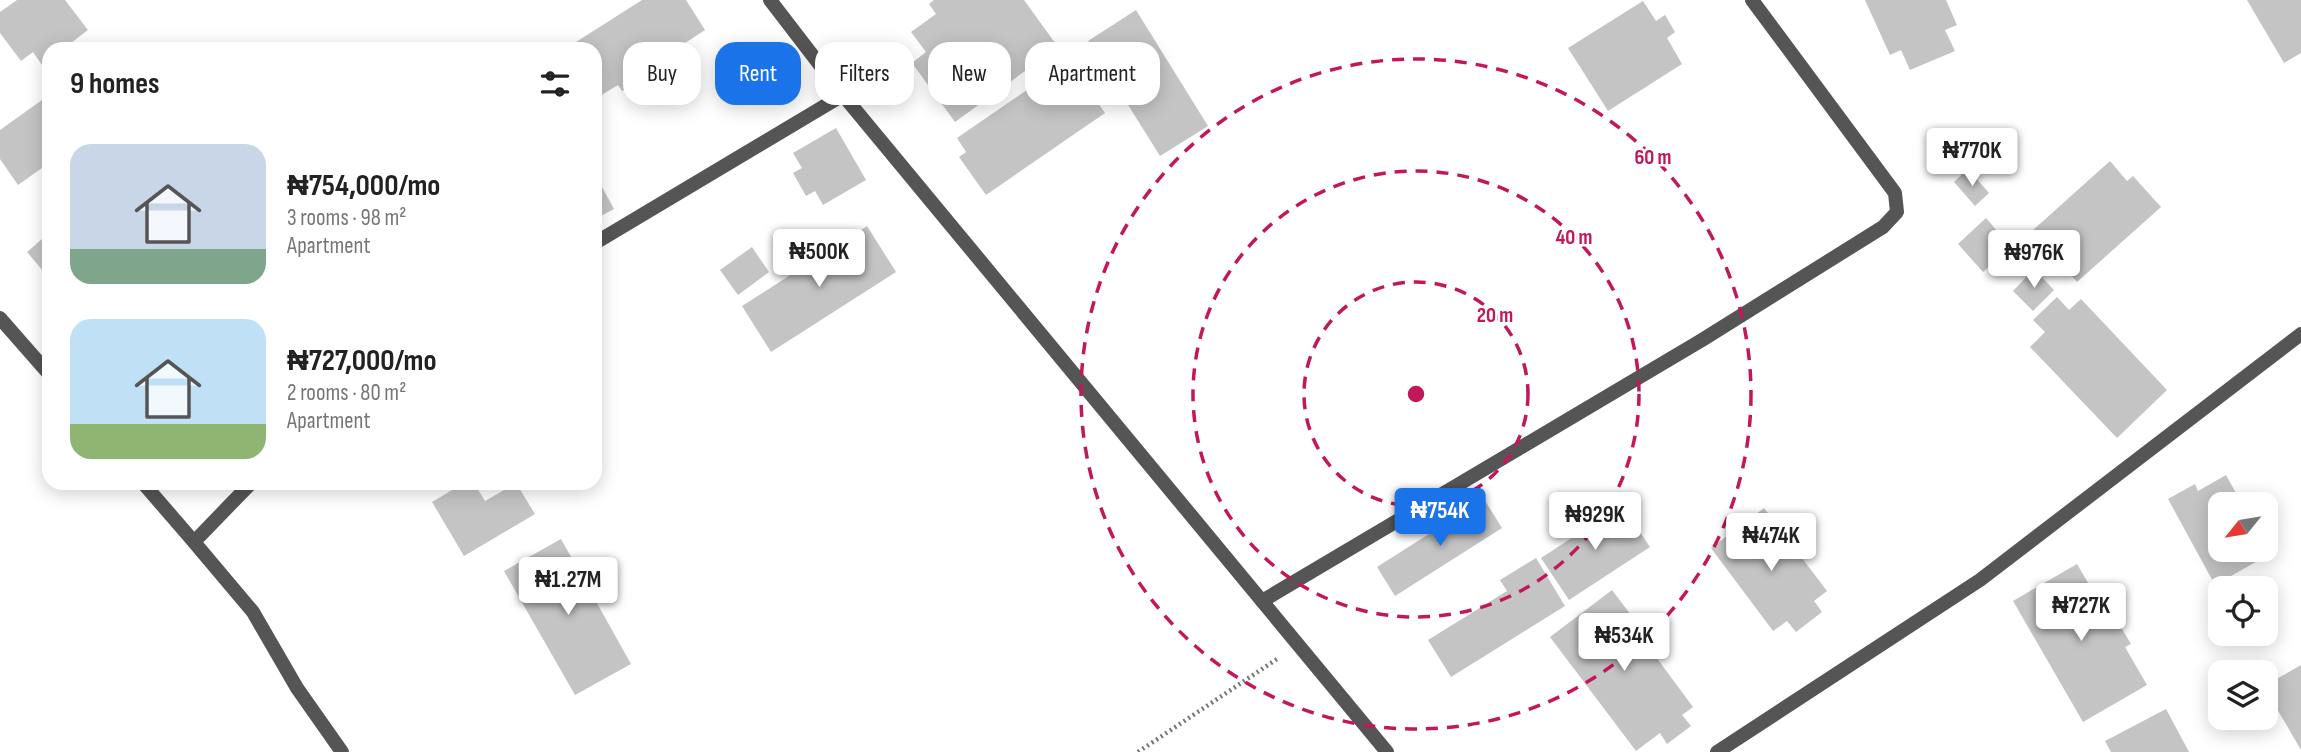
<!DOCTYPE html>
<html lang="en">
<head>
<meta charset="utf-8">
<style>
	body { margin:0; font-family:"Sofia Sans Condensed",sans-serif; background:#f6f6f6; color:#222; height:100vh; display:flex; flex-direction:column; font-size:26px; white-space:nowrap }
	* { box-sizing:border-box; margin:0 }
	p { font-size:23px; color:#767676 }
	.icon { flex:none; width:38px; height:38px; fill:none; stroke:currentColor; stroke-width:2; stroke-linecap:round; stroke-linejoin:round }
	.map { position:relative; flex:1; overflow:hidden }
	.sheet { position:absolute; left:42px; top:42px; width:560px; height:448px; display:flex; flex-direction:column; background:#fff; border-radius:21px; box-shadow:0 4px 18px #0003 }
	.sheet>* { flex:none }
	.hud { position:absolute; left:623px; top:42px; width:665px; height:63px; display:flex; gap:14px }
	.needle { width:46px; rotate:240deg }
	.tools { position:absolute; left:2208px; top:492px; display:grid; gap:14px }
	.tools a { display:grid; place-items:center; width:70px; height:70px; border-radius:14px; background:#fff; box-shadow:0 4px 18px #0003; font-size:35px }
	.price { position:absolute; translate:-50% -60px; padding:0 16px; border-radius:7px; background:#fff; color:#222; font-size:23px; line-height:46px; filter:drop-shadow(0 2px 4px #0008) }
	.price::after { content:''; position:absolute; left:50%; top:42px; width:21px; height:16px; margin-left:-10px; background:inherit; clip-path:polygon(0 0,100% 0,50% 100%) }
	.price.current { background:#1a73e8; color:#fff }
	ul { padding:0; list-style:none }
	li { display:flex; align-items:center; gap:21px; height:175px; padding:0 28px }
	li span { display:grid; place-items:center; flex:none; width:196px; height:140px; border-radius:21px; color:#555 }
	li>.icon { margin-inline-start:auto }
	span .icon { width:84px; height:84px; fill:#fffc; stroke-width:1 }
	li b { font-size:30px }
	h2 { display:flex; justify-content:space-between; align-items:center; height:84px; padding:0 28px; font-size:30px }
	.chip { padding:0 24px; border-radius:21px; background:#fff; box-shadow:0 4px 18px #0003; font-size:24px; line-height:63px }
	.chip.current { background:#1a73e8; color:#fff }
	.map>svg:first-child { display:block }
</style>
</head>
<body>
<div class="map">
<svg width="2301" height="752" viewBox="0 0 2301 752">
	<rect width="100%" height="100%" fill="#fff"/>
	<g fill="#c4c4c4">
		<path d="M17,0H65L88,30L63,49H49V59L42,65L33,52L21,61L0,33V12Z"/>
		<path d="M642,0H686L705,30L679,47L682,52L667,61L664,56L629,78L633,85L622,91L618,85L595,99V49H565Z"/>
		<path d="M934,0H1024L1058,47L955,122L912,63L926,52L911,32L936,14L929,4Z"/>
		<path d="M1865,0H1946L1957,25L1945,30L1955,51L1910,70L1901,50L1890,55Z"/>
		<path d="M2247,0H2301V53L2284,63Z"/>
		<path d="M1643,1L1656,21L1665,15L1675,32L1667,38L1682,64L1608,111L1568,48Z"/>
		<path d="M1136,10L1208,126L1160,156L1088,41Z"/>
		<path d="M1069,61L1105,113L986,195L959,157L966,152L957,138Z"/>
		<path d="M49,95V163L18,185L0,159V130Z"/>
		<path d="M836,128L866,180L823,205L815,191L806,196L793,173L802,168L793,153Z"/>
		<path d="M2110,161L2127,181L2133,176L2161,207L2077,282L2032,231Z"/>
		<path d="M1968,169L1989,193L1975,206L1954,182Z"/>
		<path d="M602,187L614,209L595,219V192Z"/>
		<path d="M1986,218L2011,247L1983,272L1958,244Z"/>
		<path d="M867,226L896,272L771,352L742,306Z"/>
		<path d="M49,233V278L27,252Z"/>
		<path d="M752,247L769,272L738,295L720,270Z"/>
		<path d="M2034,269L2054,290L2033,311L2013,291Z"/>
		<path d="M2057,297L2069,310L2081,299L2167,390L2117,438L2030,347L2045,332L2033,320Z"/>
		<path d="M2226,475L2242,504H2221V550H2267L2270,554L2215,585L2168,499L2195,484L2198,491Z"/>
		<path d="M464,483H474L485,501L516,483L535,514L464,556L432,502Z"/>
		<path d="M1484,499L1502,528L1395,596L1377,567Z"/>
		<path d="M1622,505L1650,547L1569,600L1541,558Z"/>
		<path d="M1764,508L1827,591L1814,601L1822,612L1796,632L1787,621L1773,631L1711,548Z"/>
		<path d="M561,539L631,664L575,695L504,571Z"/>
		<path d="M1536,558L1565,606L1451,677L1428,640L1507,591L1500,580Z"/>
		<path d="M2077,564L2104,610L2109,607L2131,644L2125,647L2147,685L2083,722L2013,601Z"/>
		<path d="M1612,590L1640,627L1636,630L1693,707L1682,715L1691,726L1667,744L1660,733L1636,751L1550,637Z"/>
		<path d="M2301,665V750L2266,690V685Z"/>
		<path d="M2166,709L2189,752H2111L2105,741Z"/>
	</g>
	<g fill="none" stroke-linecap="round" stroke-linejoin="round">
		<path stroke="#777" stroke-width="4.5" stroke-dasharray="2 3.5" stroke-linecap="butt" d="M1138,752L1277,659"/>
		<g stroke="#555" stroke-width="14">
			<path d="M770,0L843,95L1387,752"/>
			<path d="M595,243L843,95"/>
			<path d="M0,318L49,374"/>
			<path d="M143,483L194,542"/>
			<path d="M251,483L194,542L253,612L297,688L342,752"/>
			<path d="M1262,601L1702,340L1883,227L1897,212L1895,193L1752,0"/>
			<path d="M1717,752L1980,580L2301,334"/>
		</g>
	</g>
	<g fill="none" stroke="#c2185b" stroke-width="3.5" stroke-dasharray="12 9">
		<circle cx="1416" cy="394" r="112"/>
		<circle cx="1416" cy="394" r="223"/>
		<circle cx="1416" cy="394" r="335"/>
	</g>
	<circle cx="1416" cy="394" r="10" fill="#c2185b" stroke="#fff" stroke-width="3.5"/>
	<g font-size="21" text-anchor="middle" font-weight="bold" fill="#c2185b" stroke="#fff" stroke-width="5" stroke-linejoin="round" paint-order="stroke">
		<text x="1653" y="164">60 m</text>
		<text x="1574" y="244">40 m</text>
		<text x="1495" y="322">20 m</text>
	</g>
</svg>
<div class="tools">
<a><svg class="needle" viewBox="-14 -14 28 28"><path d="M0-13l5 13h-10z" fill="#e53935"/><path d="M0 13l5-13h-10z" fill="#767676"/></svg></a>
<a><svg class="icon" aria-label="locate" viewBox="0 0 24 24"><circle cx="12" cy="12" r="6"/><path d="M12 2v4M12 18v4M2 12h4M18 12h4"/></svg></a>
<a><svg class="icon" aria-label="layers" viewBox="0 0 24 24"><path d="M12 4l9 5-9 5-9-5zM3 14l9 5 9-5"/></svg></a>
</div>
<b class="price" style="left:1972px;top:188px">₦770K</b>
<b class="price" style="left:819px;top:289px">₦500K</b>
<b class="price" style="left:2034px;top:290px">₦976K</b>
<b class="price current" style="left:1440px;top:548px">₦754K</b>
<b class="price" style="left:1595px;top:552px">₦929K</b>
<b class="price" style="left:1771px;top:573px">₦474K</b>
<b class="price" style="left:568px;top:617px">₦1.27M</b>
<b class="price" style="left:2081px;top:643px">₦727K</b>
<b class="price" style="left:1624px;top:673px">₦534K</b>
<div class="hud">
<a class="chip">Buy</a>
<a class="chip current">Rent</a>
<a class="chip">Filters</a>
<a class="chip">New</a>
<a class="chip">Apartment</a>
</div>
<section class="sheet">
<h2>9 homes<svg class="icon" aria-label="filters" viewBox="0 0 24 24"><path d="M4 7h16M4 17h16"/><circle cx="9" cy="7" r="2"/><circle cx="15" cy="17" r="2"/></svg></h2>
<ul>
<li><span style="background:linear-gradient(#c9d6e8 75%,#7fa58c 0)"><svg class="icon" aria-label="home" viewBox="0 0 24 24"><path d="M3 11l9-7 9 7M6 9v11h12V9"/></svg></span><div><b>₦754,000/mo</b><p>3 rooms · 98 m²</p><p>Apartment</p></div></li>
<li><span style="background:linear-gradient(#bfe0f5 75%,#8fb573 0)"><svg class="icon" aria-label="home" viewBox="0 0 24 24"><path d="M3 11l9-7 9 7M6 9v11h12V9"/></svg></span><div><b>₦727,000/mo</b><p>2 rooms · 80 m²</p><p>Apartment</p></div></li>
</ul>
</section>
</div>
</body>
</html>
